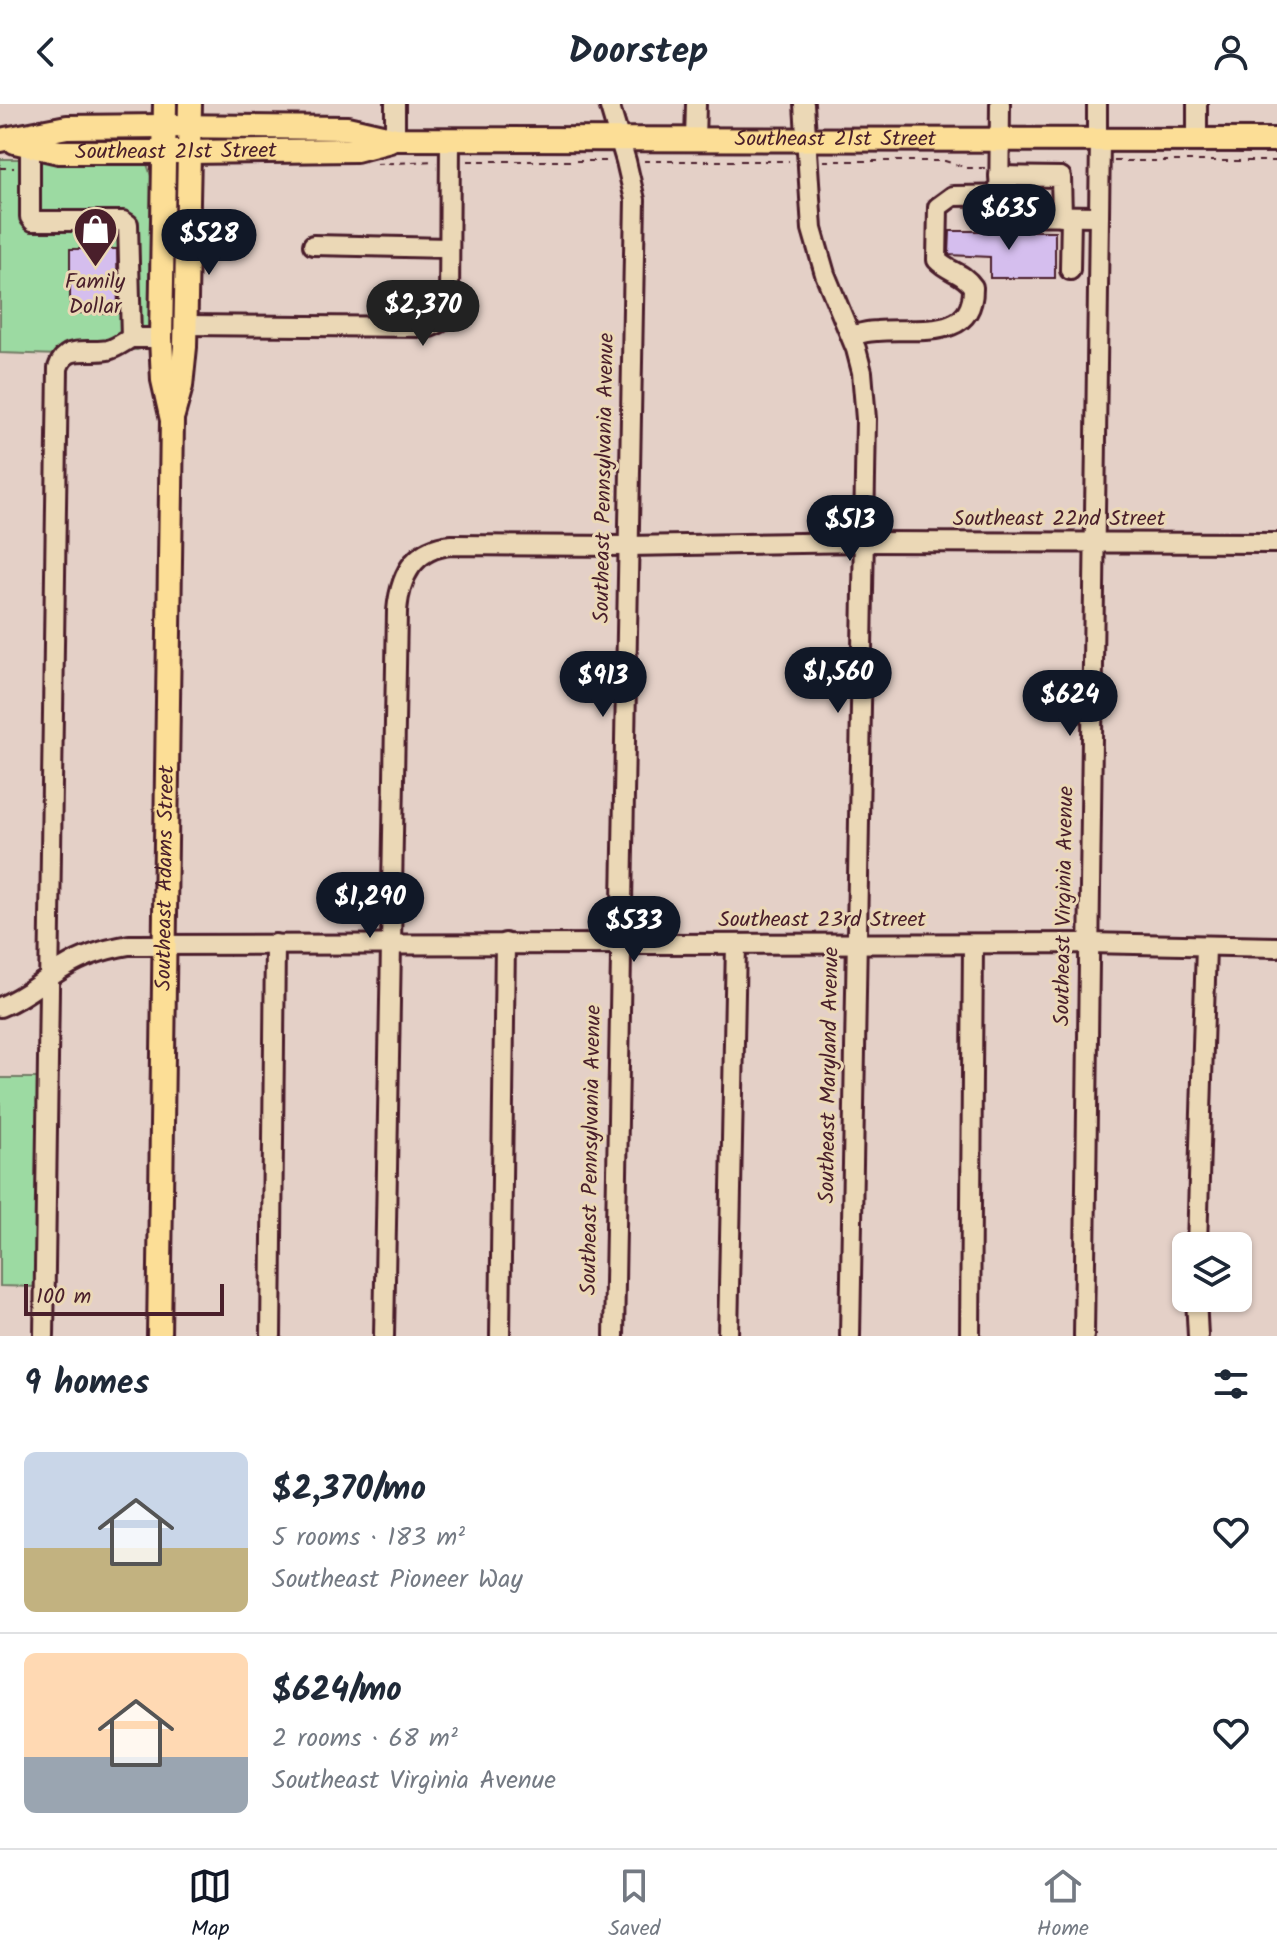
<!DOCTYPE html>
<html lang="en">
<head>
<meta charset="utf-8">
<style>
	body { margin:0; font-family:Kalam,sans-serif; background:#f2f2f3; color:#1f2937; height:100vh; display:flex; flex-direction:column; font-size:30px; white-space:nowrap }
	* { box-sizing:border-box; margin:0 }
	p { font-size:26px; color:#747a83 }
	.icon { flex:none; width:44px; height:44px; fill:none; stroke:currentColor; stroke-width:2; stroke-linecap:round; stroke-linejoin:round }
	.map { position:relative; height:1232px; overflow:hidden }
	.sheet { display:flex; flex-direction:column; background:#fff; flex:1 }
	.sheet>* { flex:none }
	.fabs { position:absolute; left:1172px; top:1128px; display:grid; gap:16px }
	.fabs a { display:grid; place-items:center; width:80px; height:80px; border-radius:12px; background:#fff; box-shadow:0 2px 6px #0004; font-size:40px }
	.scale { position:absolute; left:24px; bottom:20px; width:200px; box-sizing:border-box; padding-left:8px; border:4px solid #4a1f2b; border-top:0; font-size:22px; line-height:28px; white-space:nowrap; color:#4a1f2b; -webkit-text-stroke:6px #ebd8b6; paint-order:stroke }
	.price { position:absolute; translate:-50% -68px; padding:0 18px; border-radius:28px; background:#111827; color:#fff; font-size:26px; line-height:52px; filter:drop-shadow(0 2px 4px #0008) }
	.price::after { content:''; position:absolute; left:50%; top:48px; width:24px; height:18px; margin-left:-12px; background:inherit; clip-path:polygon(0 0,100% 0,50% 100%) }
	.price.active { background:#222; color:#fff }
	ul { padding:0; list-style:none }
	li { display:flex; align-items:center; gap:24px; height:200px; padding:0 24px }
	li+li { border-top:2px solid #e0e1e3 }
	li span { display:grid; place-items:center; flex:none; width:224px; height:160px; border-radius:12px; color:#555 }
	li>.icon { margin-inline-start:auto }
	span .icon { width:96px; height:96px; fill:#fffc; stroke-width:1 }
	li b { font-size:34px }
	h2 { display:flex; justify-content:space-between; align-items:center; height:96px; padding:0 24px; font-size:34px }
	header { display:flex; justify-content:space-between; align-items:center; height:104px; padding:0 24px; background:#fff; font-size:36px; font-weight:800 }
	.menu { display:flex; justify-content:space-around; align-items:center; height:112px; border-top:2px solid #e0e1e3; background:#fff; font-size:22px; color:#747a83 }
	.menu a { display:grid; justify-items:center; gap:4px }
	.menu .active { color:#111827 }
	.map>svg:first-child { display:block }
</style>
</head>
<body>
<header><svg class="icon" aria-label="back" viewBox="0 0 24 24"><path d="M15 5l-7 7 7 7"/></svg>Doorstep<svg class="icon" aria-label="person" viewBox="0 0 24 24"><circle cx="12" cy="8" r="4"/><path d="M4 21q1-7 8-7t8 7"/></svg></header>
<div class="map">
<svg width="1277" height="1232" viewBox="0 0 1277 1232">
	<rect width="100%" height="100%" fill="#e4d0c7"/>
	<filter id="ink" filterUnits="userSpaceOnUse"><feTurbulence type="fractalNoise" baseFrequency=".0125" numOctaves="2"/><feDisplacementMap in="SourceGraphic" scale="16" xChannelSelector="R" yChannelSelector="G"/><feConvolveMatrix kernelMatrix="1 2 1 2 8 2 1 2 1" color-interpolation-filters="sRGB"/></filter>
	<g filter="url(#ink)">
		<g fill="#9cdaa2" stroke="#737c66" stroke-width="2">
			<path d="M0,55H134L147,60L154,81L152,236L147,243L137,246L82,243L60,251L0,249Z"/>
			<path d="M0,974H42L38,1183L0,1182Z"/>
		</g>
		<g fill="#d5beee" stroke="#4a1f2b" stroke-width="2">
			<path d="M950,127H1055V174H990V153L949,151Z"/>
			<path d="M70,145H117L118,209H70Z"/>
		</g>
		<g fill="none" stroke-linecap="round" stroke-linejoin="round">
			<defs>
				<g id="minor">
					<path d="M395,0V35"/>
					<path d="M609,0L626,57L635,96L614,1232"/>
					<path d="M804,0L812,125L825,170L856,245L862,268L866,315L850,1232"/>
					<path d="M1000,0L999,111L1099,112"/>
					<path d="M30,31V113L33,117H123L128,120L131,234H161"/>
					<path d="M1197,35V0"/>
					<path d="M695,36L696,0"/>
					<path d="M1097,36V0"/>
					<path d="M999,72L1061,73L1062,112"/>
					<path d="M313,141L449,144"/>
					<path d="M1070,166L1071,112"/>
					<path d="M185,221L430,223C441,219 448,216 449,203L450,35"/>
					<path d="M851,231C860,230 868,227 877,227C914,223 974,239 973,183C963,168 948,168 937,156L938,103L953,92L1029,91"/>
					<path d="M0,903C27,892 40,878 64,864C84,851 106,845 129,841L1088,839L1277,843"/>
					<path d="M1197,1142L1206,842"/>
					<path d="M1196,1194L1198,1232"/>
					<path d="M44,1232L58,264C66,239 87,250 108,246C116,244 124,238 131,234"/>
					<path d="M271,1232L275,840"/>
					<path d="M384,1232L397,507C400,473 413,444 452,441L627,442L863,438L1277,439"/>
					<path d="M500,1232L505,839"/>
					<path d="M728,1232L736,840"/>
					<path d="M970,1232L973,840"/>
					<path d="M1084,1232L1100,36"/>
				</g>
				<g id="major">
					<path id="s1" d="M0,36L67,23L164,22L347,24L395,35L1277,36"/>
					<path id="s2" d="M15,38L59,48H189L356,46L390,37"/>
					<path d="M173,311L181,282L185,243L190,0"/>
					<path id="s3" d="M159,1232L172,316L163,276L161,234L165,0"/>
				</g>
			</defs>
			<use href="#minor" stroke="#4a1f2b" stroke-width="24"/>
			<use href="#major" stroke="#4a1f2b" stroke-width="28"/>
			<g stroke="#4a1f2b" stroke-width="2" stroke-dasharray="6 6" stroke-linecap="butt">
				<path d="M468,57H609"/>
				<path d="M644,57H789"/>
				<path d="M824,57H945L967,64H985"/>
				<path d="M1114,57H1277"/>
				<path d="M376,60L433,57"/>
				<path d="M0,64H14"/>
			</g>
			<use href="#minor" stroke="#ebd8b6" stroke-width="18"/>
			<use href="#major" stroke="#fcde96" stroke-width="22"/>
		</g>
	</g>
	<defs>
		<symbol id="shop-pin" viewBox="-11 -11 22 30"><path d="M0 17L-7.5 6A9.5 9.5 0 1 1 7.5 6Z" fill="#4a1f2b" stroke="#ebd8b6"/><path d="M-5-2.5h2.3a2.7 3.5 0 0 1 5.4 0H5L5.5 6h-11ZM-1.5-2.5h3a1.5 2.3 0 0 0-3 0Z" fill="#fff"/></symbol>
	</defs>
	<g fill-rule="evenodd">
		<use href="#shop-pin" x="70" y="100" width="51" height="69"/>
	</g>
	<g text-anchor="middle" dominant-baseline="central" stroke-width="6" stroke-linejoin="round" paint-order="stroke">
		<g font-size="22" fill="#4a1f2b" stroke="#ebd8b6">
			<text stroke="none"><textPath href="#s1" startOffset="838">Southeast 21st Street</textPath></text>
			<text stroke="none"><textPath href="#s2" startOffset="162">Southeast 21st Street</textPath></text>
			<text transform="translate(605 374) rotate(-89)">Southeast Pennsylvania Avenue</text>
			<text x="1059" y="415">Southeast 22nd Street</text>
			<text stroke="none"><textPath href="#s3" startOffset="458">Southeast Adams Street</textPath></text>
			<text transform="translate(1065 802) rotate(-89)">Southeast Virginia Avenue</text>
			<text x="822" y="816">Southeast 23rd Street</text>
			<text transform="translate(830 971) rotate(-89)">Southeast Maryland Avenue</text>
			<text transform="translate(592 1046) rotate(-89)">Southeast Pennsylvania Avenue</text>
		</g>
		<g font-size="22" fill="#4a1f2b" stroke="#ebd8b6">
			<text x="95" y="178">Family<tspan x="95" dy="25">Dollar</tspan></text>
		</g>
	</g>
</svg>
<div class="fabs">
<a><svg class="icon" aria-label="layers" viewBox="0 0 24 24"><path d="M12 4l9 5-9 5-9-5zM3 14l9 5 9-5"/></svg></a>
</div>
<div class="scale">100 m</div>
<b class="price" style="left:1009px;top:148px">$635</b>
<b class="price" style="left:209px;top:173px">$528</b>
<b class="price active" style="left:423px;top:244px">$2,370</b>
<b class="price" style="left:850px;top:459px">$513</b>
<b class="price" style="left:838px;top:611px">$1,560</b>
<b class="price" style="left:603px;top:615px">$913</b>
<b class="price" style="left:1070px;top:634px">$624</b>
<b class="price" style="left:370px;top:836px">$1,290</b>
<b class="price" style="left:634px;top:860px">$533</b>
</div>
<section class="sheet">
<h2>9 homes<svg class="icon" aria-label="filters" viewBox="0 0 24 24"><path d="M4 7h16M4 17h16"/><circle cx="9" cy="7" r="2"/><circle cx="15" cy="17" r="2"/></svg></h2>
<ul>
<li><span style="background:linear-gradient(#c9d6e8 60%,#c2b280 0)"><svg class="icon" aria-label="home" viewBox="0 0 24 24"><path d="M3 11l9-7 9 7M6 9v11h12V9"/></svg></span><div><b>$2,370/mo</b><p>5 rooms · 183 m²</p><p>Southeast Pioneer Way</p></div><svg class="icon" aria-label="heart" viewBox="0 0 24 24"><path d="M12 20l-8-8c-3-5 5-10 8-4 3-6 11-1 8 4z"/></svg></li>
<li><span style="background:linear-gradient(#ffd9b3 65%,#9aa5b1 0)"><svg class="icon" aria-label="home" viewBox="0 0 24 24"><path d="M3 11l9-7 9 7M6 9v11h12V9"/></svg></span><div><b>$624/mo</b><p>2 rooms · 68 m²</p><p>Southeast Virginia Avenue</p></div><svg class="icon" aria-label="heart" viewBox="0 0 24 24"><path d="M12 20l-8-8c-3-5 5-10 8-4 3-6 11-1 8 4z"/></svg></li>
</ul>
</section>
<nav class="menu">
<a class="active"><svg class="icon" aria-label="map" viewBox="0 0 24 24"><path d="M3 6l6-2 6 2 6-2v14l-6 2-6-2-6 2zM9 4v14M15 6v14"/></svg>Map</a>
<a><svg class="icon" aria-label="saved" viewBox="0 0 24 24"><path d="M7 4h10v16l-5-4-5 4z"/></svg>Saved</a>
<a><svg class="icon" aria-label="home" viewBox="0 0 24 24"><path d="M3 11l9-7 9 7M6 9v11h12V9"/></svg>Home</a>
</nav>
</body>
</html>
